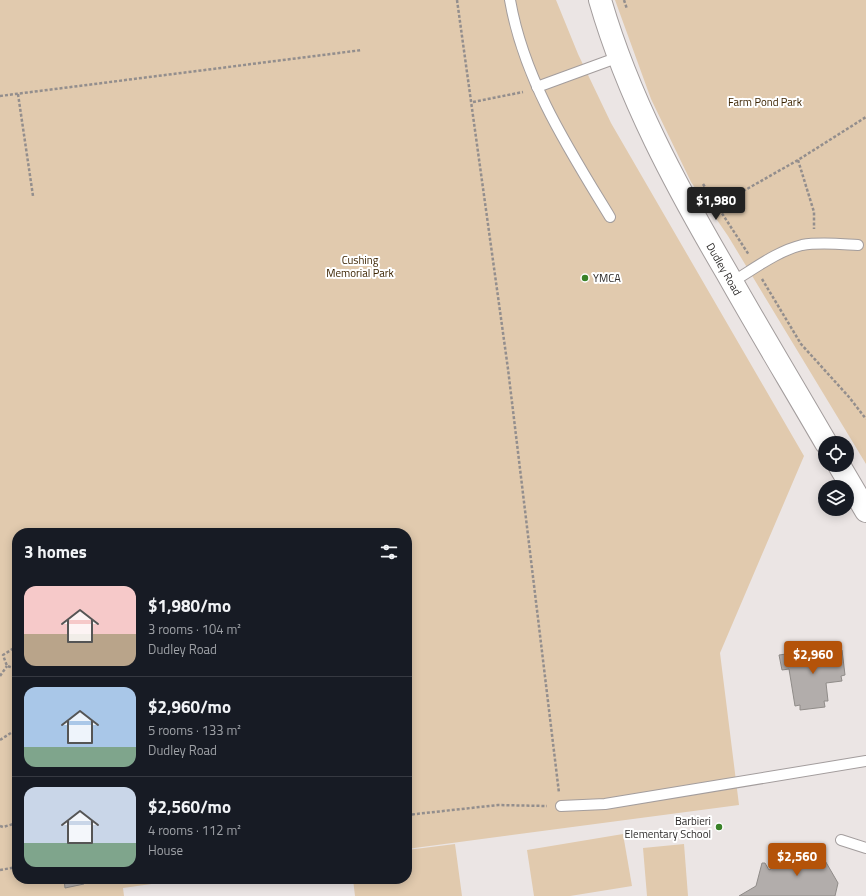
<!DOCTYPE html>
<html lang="en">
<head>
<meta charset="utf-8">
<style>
	body { margin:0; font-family:"Titillium Web",sans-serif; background:#20242c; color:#f1f3f6; height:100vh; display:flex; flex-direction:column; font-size:15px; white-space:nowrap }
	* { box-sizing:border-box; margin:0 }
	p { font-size:13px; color:#9ea1a6 }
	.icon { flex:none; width:22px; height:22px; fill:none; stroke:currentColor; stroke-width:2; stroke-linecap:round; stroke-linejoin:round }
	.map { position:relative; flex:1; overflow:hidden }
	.side { position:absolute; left:12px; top:528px; width:400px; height:356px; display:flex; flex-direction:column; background:#171b24; border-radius:16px; box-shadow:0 2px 10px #0003 }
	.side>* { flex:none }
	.controls { position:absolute; left:818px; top:436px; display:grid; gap:8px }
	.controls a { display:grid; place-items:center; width:36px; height:36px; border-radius:50%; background:#171b24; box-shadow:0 2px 10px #0003; font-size:20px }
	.price { position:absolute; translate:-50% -34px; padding:0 9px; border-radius:4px; background:#b45309; color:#fff; font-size:13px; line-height:26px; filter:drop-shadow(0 1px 2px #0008) }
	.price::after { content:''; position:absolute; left:50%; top:24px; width:12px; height:9px; margin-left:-6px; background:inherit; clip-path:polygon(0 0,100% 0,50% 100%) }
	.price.active { background:#222; color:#fff }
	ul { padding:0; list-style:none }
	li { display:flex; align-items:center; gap:12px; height:100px; padding:0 12px }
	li+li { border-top:1px solid #363941 }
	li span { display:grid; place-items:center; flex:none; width:112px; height:80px; border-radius:12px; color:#555 }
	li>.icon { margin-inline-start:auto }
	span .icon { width:48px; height:48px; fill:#fffc; stroke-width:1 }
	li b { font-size:17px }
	h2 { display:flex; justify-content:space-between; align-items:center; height:48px; padding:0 12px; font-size:17px }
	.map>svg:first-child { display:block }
</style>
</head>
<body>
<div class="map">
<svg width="866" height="896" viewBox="0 0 866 896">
	<rect width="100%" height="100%" fill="#ebe5e4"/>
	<g fill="#e1caae">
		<path d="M0,0H556L578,54L611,123L804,456L720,653L739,805L407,849V533H17V879H187L123,888L124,896H0Z"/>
		<path d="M615,0H866V464L728,236L691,182L651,99Z"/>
		<path d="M623,834L632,886L570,896H534L527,850Z"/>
		<path d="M455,844L462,896H355L353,879H407V850Z"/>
		<path d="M684,844L688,896H647L643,848Z"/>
	</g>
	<g fill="#b2adab" stroke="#908c89">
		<path d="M837,647L838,650H842L845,675L841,676L842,681L826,683L828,701H824L825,707L800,710V705L795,706L789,669L782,670L779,655Z"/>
		<path d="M796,846L820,852L838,883L835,896H739L756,886L762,863H765L769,870L791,857Z"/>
		<path d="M64,879H83L84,884L65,888Z"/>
	</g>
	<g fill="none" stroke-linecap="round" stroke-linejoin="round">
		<defs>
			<g id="lane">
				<path d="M510,0C524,80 568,148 610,217"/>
				<path d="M537,87L619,57"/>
				<path d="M732,282C754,269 777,251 802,245C820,242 839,244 858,245"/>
				<path d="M561,806L605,804L866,761"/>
				<path d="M841,840L866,848"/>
			</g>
			<g id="secondary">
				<path d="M600,0C628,97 676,186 727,273C759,330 793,386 826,443"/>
				<path d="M839,465L866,511"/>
			</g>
		</defs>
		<use href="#lane" stroke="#a39d9d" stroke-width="12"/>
		<use href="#secondary" stroke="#a39d9d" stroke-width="24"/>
		<g stroke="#938e8d" stroke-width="2.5" stroke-dasharray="3 2" stroke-linecap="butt">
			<path d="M457,0L508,369L559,793"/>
			<path d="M624,0L627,9"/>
			<path d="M18,94L33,196"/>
			<path d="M0,96L362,50"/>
			<path d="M473,102L523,92"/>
			<path d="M798,160L814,212V229"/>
			<path d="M703,184L749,255"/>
			<path d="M717,206L798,160L866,117"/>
			<path d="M762,279L801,344L849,397L866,419"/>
			<path d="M17,651L14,648L3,655L7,666L17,669"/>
			<path d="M0,676L7,666"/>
			<path d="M0,740L17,729"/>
			<path d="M407,815L498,805L547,806"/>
			<path d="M0,826L3,827L17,823"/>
			<path d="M0,870L17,867"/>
		</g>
		<use href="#lane" stroke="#fff" stroke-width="10"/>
		<use href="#secondary" stroke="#fff" stroke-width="22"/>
	</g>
	<g fill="#398127" stroke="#fff" stroke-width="1.5">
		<circle cx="585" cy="278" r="4"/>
		<circle cx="719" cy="827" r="4"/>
	</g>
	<g text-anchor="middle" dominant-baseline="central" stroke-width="4" stroke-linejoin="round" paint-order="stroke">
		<g font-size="11" fill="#3b2300" stroke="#fff">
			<text x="765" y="102">Farm Pond Park</text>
			<text x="360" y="260">Cushing<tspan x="360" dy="13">Memorial Park</tspan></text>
		</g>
		<g font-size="11" fill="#2c2a29" stroke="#fff">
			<text transform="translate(724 269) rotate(60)">Dudley Road</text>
		</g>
		<g font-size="11" fill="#2c2a29" stroke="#fff" text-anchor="start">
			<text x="593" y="278">YMCA</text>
			<text x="711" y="821" text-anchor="end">Barbieri<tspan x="711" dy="13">Elementary School</tspan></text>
		</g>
	</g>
</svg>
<div class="controls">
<a><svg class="icon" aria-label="locate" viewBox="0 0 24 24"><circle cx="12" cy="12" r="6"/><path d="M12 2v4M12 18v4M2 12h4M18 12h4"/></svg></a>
<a><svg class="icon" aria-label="layers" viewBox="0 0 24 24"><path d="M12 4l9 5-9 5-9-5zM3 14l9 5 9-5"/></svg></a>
</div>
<b class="price active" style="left:716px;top:221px">$1,980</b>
<b class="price" style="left:813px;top:675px">$2,960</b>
<b class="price" style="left:797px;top:877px">$2,560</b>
<section class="side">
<h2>3 homes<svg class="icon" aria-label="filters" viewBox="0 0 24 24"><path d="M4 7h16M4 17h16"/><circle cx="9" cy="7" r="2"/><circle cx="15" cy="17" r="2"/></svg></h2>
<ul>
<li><span style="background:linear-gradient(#f6c9c9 60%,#b9a48a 0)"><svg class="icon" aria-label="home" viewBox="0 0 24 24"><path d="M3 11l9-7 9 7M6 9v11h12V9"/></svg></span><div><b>$1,980/mo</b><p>3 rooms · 104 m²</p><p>Dudley Road</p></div></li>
<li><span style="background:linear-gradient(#a9c7e8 75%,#7fa58c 0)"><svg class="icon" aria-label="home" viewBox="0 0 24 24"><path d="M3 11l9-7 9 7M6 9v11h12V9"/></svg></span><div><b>$2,960/mo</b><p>5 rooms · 133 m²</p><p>Dudley Road</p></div></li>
<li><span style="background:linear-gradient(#c9d6e8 70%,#7fa58c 0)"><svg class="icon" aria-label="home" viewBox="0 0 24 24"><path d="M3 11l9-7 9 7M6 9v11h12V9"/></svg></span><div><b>$2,560/mo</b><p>4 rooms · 112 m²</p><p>House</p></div></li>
</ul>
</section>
</div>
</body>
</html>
